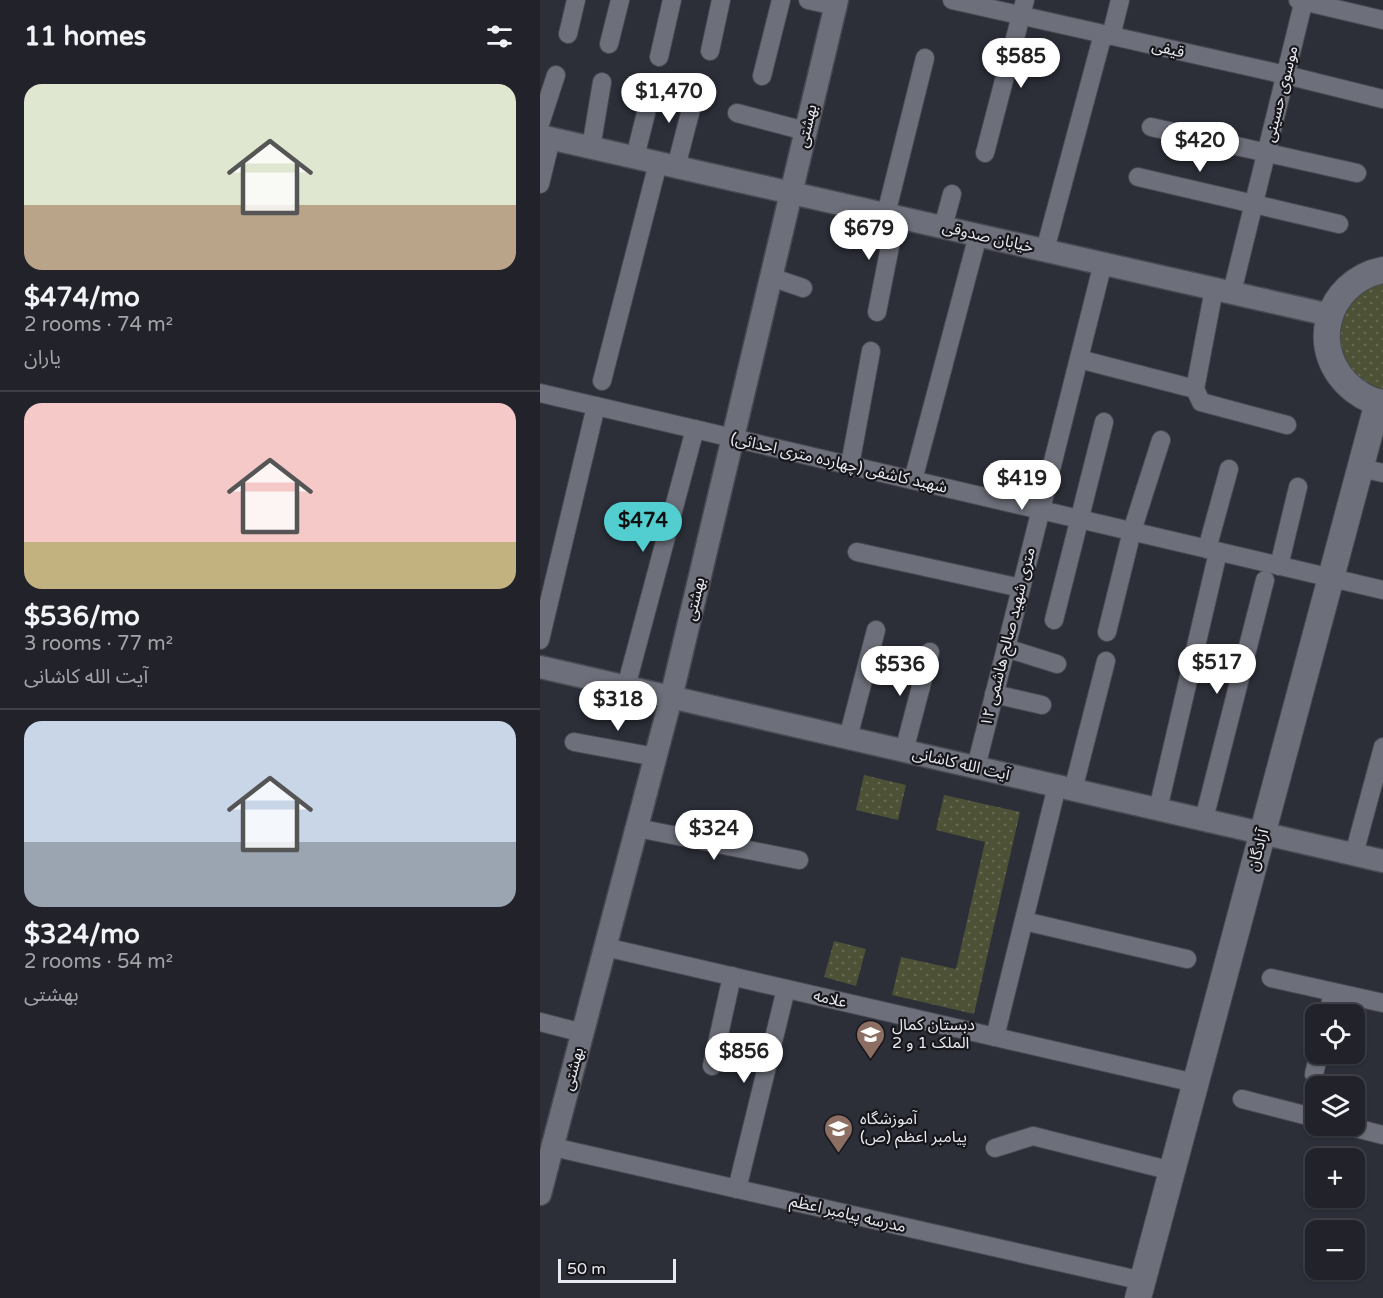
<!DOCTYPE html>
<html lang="en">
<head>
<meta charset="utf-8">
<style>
	body { margin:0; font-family:"Varela Round","Noto Sans Arabic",sans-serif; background:#292a32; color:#f1f3f6; height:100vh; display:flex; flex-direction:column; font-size:22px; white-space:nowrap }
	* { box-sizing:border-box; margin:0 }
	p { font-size:20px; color:#a2a4a8 }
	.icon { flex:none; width:33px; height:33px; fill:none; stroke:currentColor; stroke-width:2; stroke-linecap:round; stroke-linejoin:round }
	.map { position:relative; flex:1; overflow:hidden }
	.side { display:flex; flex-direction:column; background:#21222a; width:540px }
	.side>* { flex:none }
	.buttons { position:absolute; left:765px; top:1004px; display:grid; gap:12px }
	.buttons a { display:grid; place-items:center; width:60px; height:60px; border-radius:12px; background:#21222a; box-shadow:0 2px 4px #0004,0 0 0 2px #3e3f47; font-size:30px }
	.scale { position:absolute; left:18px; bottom:15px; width:118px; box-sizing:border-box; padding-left:6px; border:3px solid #e8e9f0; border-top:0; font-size:16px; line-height:21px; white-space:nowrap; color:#e8e9f0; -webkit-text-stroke:4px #16161b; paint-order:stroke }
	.price { position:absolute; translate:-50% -51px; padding:0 14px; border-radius:21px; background:#fff; color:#222; font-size:20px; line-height:39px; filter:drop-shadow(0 2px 3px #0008) }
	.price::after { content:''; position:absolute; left:50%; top:36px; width:18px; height:14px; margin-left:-9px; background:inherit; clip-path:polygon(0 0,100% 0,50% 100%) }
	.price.selected { background:#52cdd0; color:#111 }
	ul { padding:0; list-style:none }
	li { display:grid; align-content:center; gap:12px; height:318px; padding:0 24px }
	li+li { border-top:2px solid #3e3f47 }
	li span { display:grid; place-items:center; height:186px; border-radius:18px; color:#555 }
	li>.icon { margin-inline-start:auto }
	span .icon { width:108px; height:108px; fill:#fffc; stroke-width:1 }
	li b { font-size:26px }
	h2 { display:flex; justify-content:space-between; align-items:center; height:72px; padding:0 24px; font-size:26px }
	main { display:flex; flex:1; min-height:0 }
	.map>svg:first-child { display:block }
</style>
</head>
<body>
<main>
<section class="side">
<h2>11 homes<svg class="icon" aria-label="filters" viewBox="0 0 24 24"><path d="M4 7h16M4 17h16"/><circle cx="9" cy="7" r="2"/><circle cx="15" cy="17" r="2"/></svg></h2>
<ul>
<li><span style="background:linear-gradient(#dfe7d0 65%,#b9a48a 0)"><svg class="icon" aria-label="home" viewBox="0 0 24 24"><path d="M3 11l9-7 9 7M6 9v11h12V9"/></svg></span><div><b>$474/mo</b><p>2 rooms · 74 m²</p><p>یاران</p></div></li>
<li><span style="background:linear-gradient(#f6c9c9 75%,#c2b280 0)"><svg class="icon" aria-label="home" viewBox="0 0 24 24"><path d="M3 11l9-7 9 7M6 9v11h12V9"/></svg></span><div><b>$536/mo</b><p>3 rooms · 77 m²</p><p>آیت الله کاشانی</p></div></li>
<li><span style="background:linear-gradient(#c9d6e8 65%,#9aa5b1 0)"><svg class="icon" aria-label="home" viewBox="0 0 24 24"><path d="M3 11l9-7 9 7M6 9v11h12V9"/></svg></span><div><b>$324/mo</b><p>2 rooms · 54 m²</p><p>بهشتی</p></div></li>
</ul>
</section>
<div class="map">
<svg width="843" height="1298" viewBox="0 0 843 1298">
	<defs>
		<pattern id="grass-dots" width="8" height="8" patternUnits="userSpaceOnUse" patternTransform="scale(1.5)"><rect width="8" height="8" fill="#4d5136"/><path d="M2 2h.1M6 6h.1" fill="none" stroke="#676a53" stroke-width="1.8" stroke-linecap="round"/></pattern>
	</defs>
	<rect width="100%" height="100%" fill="#2c2e38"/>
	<g fill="url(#grass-dots)">
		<path d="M843,280V390C799,379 782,323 818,292C824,286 835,283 843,280Z"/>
		<path d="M324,775L366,785L358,820L316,810Z"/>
		<path d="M404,795L480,812L434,1014L352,995L361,957L416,969L445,842L396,830Z"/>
		<path d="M294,941L326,949L316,986L284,977Z"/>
	</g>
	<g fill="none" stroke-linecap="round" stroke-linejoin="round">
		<defs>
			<g id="minor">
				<path d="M268,0L295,6"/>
				<path d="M412,0L746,75L843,99"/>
				<path d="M758,0L843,20"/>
				<path d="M28,34L36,0"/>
				<path d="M571,36L580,0"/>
				<path d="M69,44L80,0"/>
				<path d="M170,51L181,0"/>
				<path d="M119,57L132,0"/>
				<path d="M222,76L241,0"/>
				<path d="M197,113L265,131"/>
				<path d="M0,124L16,75"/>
				<path d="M611,127L817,173"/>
				<path d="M51,148L62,82"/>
				<path d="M445,153L485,0"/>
				<path d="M95,157L112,89"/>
				<path d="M136,167L156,90"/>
				<path d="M598,177L799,224"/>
				<path d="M0,184L11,139"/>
				<path d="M346,214L385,58"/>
				<path d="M403,227L412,194"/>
				<path d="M505,250L563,34"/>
				<path d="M231,277L263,288"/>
				<path d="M674,289L655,389L661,402L747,425"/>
				<path d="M692,292L764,0"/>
				<path d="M337,312L356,216"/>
				<path d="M539,359L655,389"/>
				<path d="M62,381L118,163"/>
				<path d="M0,393L843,590"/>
				<path d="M310,465L331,351"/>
				<path d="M820,468L843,473"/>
				<path d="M373,480L438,235"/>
				<path d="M667,549L689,469"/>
				<path d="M317,552L481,588"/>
				<path d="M739,566L758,487"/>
				<path d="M514,620L564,422"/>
				<path d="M567,632L592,531L621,440"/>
				<path d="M0,640L56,406"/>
				<path d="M466,648L517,664"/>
				<path d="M86,687L155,429"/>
				<path d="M454,694L502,705"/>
				<path d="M308,738L336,630"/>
				<path d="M34,742L116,757"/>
				<path d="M364,751L390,652"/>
				<path d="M436,767L563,263"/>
				<path d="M533,790L566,661"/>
				<path d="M618,809L678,552"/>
				<path d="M664,819L725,580"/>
				<path d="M97,828L259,860"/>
				<path d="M814,854L843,747"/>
				<path d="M484,921L647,959"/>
				<path d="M65,947L655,1083"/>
				<path d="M731,978L843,1003"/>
				<path d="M788,1014L793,992"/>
				<path d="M0,1022L43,1033"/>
				<path d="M455,1037L517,786"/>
				<path d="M172,1066L192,976"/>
				<path d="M774,1074L779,1053"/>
				<path d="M702,1099L776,1118"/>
				<path d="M804,1125L843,1135"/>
				<path d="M13,1147L603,1281"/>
				<path d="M455,1148L493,1136L632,1171"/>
				<path d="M197,1189L246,989"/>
			</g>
			<g id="tertiary">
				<path d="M0,136L790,315"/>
				<path d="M0,667L843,861"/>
				<path d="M0,1194L131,698L297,0"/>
			</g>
			<g id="secondary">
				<path d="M843,270C785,282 766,352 814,390C822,396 832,402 843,403"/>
				<path d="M598,1298L838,402"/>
			</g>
		</defs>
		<use href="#minor" stroke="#484951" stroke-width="20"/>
		<use href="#tertiary" stroke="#484951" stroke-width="25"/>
		<use href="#secondary" stroke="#484951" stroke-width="28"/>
		<use href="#minor" stroke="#6d6f7a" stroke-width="18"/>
		<use href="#tertiary" stroke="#6d6f7a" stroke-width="22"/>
		<use href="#secondary" stroke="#6d6f7a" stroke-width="26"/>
	</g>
	<defs>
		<symbol id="school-pin" viewBox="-11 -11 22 30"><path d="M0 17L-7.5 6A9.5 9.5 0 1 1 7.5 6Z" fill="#8d6e63" stroke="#16161b"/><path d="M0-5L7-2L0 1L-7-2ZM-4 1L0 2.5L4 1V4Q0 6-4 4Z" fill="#fff"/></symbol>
	</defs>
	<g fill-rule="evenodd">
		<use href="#school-pin" x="314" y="1018" width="33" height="45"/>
		<use href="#school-pin" x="282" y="1112" width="33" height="45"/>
	</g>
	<g text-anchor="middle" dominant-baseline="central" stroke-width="4.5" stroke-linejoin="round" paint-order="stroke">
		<g font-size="16" fill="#e8e9f0" stroke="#16161b">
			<text transform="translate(628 49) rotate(13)">قیفی</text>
			<text transform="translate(741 94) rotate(-76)">موسوی حسینی</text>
			<text transform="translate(267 126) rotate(-77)">بهشتی</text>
			<text transform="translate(448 237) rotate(13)">خیابان صدوقی</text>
			<text transform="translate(299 463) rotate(13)">شهید کاشفی (چهارده متری احداثی)</text>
			<text transform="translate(155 599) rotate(-77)">بهشتی</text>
			<text transform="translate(468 637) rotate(-76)">۱۲ متری شهید صالح هاشمی</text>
			<text transform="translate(421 764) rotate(13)">آیت الله کاشانی</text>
			<text transform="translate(718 850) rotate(-75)">آزادگان</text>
			<text transform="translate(290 999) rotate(13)">علامه</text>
			<text transform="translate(33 1069) rotate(-75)">بهشتی</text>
			<text transform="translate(308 1214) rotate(13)">مدرسه پیامبر اعظم</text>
		</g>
		<g font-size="16" fill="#e8e9f0" stroke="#16161b" text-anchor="start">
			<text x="352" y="1025">دبستان کمال<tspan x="352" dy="18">الملک 1 و 2</tspan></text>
			<text x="320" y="1119">آموزشگاه<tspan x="320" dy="18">پیامبر اعظم (ص)</tspan></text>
		</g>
	</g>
</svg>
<div class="buttons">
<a><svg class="icon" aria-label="locate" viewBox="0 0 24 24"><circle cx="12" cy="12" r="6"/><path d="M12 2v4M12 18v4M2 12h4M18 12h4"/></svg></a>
<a><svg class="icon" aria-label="layers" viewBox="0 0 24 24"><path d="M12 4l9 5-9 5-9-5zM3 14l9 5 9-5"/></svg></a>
<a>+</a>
<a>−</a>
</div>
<div class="scale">50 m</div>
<b class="price" style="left:481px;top:89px">$585</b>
<b class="price" style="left:129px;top:124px">$1,470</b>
<b class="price" style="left:660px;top:173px">$420</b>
<b class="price" style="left:329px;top:261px">$679</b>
<b class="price" style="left:482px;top:511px">$419</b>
<b class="price selected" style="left:103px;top:553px">$474</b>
<b class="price" style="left:677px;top:695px">$517</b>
<b class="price" style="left:360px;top:697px">$536</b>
<b class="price" style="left:78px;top:732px">$318</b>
<b class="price" style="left:174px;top:861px">$324</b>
<b class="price" style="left:204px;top:1084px">$856</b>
</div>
</main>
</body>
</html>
